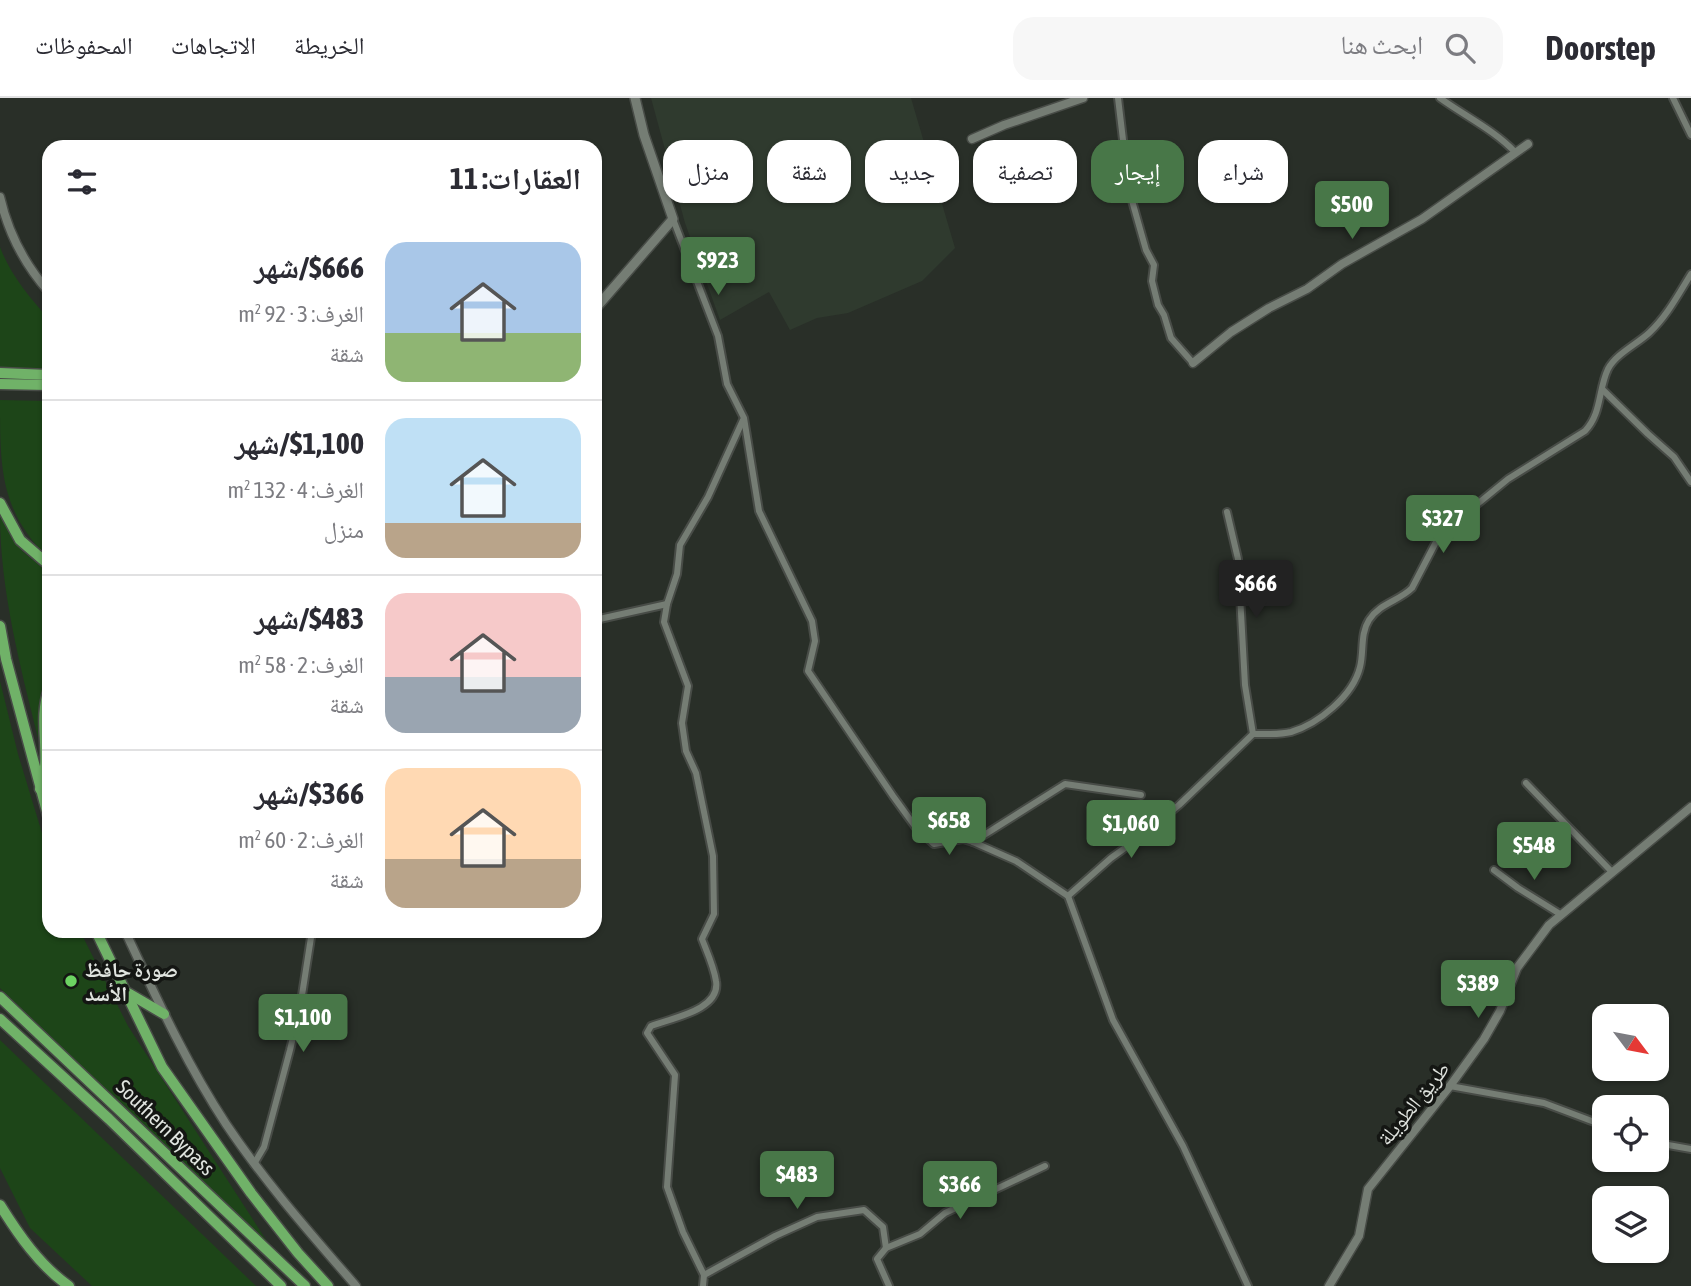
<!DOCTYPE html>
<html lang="ar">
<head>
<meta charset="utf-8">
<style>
	body { margin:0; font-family:"Asap Condensed","Noto Naskh Arabic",sans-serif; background:#f7f7f7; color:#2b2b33; direction:rtl; height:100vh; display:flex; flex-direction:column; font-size:26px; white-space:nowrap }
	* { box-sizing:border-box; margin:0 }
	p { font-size:23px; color:#7c7c81 }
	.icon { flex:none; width:38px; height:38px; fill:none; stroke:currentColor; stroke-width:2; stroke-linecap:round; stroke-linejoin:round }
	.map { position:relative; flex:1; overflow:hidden; direction:ltr }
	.panel { position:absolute; left:42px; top:42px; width:560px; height:798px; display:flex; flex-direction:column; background:#fff; border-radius:21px; box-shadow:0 2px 5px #0004; direction:rtl }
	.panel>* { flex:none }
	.banner { position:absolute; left:623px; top:42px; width:665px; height:63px; direction:rtl; display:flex; gap:14px }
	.needle { width:46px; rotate:122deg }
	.tools { position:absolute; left:1592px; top:906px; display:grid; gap:14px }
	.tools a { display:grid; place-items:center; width:77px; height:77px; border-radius:14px; background:#fff; box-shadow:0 2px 5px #0004; font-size:35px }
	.price { position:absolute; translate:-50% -60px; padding:0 16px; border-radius:7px; background:#487748; color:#fff; font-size:23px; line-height:46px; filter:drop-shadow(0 2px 4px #0008) }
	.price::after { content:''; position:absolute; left:50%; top:42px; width:21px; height:16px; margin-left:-10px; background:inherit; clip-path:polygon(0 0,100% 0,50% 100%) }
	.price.on { background:#222; color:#fff }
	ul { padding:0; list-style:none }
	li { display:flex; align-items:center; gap:21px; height:175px; padding:0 21px }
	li+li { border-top:2px solid #e1e1e2 }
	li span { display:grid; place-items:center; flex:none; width:196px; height:140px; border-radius:21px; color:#555 }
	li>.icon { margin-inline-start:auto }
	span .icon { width:84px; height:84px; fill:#fffc; stroke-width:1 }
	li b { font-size:30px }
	h2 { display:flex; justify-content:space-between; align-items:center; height:84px; padding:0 21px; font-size:30px }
	.pill { padding:0 24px; border-radius:21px; background:#fff; box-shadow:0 2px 5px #0004; font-size:24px; line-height:63px }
	.pill.on { background:#487748; color:#fff }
	header { display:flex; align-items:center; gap:42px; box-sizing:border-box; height:98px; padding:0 35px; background:#fff; border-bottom:2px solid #e1e1e2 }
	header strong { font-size:33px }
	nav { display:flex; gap:38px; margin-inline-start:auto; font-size:24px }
	.search { width:490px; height:63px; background:#f7f7f7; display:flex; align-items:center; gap:18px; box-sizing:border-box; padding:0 24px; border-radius:21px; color:#7c7c81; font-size:26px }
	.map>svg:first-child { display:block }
</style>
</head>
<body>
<header>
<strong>Doorstep</strong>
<div class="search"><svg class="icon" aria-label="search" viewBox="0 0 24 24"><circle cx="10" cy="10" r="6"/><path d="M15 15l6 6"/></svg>ابحث هنا</div>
<nav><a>الخريطة</a><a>الاتجاهات</a><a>المحفوظات</a></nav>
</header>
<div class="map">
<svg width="1691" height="1188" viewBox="0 0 1691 1188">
	<rect width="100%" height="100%" fill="#292f28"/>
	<path fill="#2f3a2e" d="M651,0H911L955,150L922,183L848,215L817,220L790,232L769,194L720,222L685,125Z"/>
	<g fill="#1d4518">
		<path d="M0,149C10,176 29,199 49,221V273L0,270Z"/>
		<path d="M0,302L49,303V461C0,412 0,372 0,302Z"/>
		<path d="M0,416L22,453L49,475V584L38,621V640C20,567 0,492 0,416Z"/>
		<path d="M0,583L18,656L49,758V833H80L128,928L270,1148L0,890Z"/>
		<path d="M0,942L256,1188H92L30,1130L0,1070Z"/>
	</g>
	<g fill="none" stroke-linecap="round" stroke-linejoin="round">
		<defs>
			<g id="minor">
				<path d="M1118,0L1129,92L1146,152L1154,167L1152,183L1158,207L1164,217L1171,240L1193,265"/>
				<path d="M1440,0C1465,18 1494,32 1515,54"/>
				<path d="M1673,0L1691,37"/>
				<path d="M673,121L718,238L727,286L744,320L759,413L812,523L815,543L808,573L893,698L917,731L934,746L963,741L973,744L1016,763L1068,798L1113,922L1183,1048L1248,1188"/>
				<path d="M1603,292L1648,336L1674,359L1691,384"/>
				<path d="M1227,414L1238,461L1245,587L1253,636"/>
				<path d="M595,522L667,506"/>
				<path d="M1526,685L1611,773"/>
				<path d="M973,744L1065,686L1141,697"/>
				<path d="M1494,772L1518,790L1560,816"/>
				<path d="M1068,798L1111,760L1143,737L1179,707L1253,636C1265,636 1279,637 1291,634C1318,626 1353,598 1360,569C1364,554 1360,536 1369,522C1380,505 1399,503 1412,490L1437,442L1448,430L1508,381L1585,333C1602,315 1598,292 1608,271C1616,256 1637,246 1649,235C1667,218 1678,197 1691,176"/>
				<path d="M1450,988L1544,1005L1605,1028"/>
				<path d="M1657,1045L1691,1051"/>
				<path d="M254,1066L264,1049L290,952L300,910L312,833"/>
				<path d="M704,1177L683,1134L667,1089L675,977L647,935L651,928C672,920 721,912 716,883C714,869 707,854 702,841L714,816L713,758L696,675L686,653L682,625L688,588L664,524L667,506L677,476L680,447L708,399L743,322"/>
				<path d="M703,1188L704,1177L775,1138L817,1119L864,1112L883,1129L886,1150"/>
				<path d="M889,1188L877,1161L886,1150L920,1136L945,1115L1045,1068"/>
			</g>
			<g id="tertiary">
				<path d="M972,41L1004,27L1083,0"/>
				<path d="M0,99C8,134 25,167 49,194"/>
				<path d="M1193,265L1231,234L1269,210L1307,191L1342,166L1422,121L1528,46"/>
				<path d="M125,833C156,899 186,965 226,1026C265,1084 311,1136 356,1188"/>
				<path d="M1329,1188L1359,1138L1368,1091L1450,988L1484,941L1500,913L1517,870L1549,827L1691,709"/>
			</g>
			<path id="secondary" d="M595,211L673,121L644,37L635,0"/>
			<g id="trunk">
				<path d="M0,275L49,277"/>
				<path d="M0,286L49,287"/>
				<path d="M0,405L20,442L49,467"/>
				<path d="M0,528L6,561L49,721"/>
				<path d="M40,691C53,658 37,626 49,591"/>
				<path d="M96,833L162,969L251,1095L298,1155L328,1188"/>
				<path d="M128,895L164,916"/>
				<path d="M0,899L305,1188"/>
				<path d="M0,921L109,1021L281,1188"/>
				<path d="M0,1107C18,1136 40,1168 69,1188"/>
			</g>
		</defs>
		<use href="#minor" stroke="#484c47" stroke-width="10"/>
		<use href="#tertiary" stroke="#484c47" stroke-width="11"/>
		<use href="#secondary" stroke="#484c47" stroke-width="12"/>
		<use href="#trunk" stroke="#484c47" stroke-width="13"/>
		<use href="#minor" stroke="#757d74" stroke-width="6"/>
		<use href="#tertiary" stroke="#757d74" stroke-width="8"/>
		<use href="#secondary" stroke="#757d74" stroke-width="9"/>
		<use href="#trunk" stroke="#70b268" stroke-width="10"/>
	</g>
	<circle fill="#6cd362" stroke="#141613" stroke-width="2.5" cx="71" cy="883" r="7"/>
	<g text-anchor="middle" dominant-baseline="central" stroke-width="7" stroke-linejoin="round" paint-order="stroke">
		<g font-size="21" font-weight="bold" fill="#e0e4df" stroke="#141613" text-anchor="start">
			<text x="85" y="871">صورة حافظ<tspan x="85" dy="24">الأسد</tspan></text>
		</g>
		<g font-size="21" fill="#e0e4df" stroke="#141613">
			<text transform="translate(1413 1005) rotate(-51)">طريق الطويلة</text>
			<text transform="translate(166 1029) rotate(44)">Southern Bypass</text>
		</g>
	</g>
</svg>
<div class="tools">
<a><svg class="needle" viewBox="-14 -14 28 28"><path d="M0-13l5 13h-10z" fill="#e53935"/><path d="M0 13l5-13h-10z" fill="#7c7c81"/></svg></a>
<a><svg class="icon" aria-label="locate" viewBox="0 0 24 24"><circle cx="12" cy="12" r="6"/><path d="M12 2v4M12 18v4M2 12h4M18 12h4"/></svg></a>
<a><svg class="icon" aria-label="layers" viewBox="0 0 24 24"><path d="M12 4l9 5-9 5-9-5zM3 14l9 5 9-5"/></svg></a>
</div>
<b class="price" style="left:1352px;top:143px">$500</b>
<b class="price" style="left:718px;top:199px">$923</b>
<b class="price" style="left:1443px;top:457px">$327</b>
<b class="price on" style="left:1256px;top:522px">$666</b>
<b class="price" style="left:949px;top:759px">$658</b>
<b class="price" style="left:1131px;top:762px">$1,060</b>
<b class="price" style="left:1534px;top:784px">$548</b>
<b class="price" style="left:1478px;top:922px">$389</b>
<b class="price" style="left:303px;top:956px">$1,100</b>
<b class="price" style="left:797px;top:1113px">$483</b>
<b class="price" style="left:960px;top:1123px">$366</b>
<div class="banner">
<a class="pill">شراء</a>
<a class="pill on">إيجار</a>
<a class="pill">تصفية</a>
<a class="pill">جديد</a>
<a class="pill">شقة</a>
<a class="pill">منزل</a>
</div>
<section class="panel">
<h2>العقارات: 11<svg class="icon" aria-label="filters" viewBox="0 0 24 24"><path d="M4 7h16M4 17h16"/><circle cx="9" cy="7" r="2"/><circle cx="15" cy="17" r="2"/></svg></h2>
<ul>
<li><span style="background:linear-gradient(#a9c7e8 65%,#8fb573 0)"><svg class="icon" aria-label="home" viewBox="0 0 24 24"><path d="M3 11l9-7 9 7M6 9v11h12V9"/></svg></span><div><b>$666/شهر</b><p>الغرف: 3 · 92 m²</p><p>شقة</p></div></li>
<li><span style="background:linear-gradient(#bfe0f5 75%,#b9a48a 0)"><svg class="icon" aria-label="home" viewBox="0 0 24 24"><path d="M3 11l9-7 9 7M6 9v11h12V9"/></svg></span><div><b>$1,100/شهر</b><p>الغرف: 4 · 132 m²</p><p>منزل</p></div></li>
<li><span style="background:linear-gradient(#f6c9c9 60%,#9aa5b1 0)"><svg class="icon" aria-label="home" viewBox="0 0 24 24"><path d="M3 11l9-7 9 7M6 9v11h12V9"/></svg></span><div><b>$483/شهر</b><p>الغرف: 2 · 58 m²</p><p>شقة</p></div></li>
<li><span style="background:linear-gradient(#ffd9b3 65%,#b9a48a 0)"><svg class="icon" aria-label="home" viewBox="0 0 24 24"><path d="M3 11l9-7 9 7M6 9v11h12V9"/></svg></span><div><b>$366/شهر</b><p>الغرف: 2 · 60 m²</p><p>شقة</p></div></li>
</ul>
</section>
</div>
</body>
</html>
